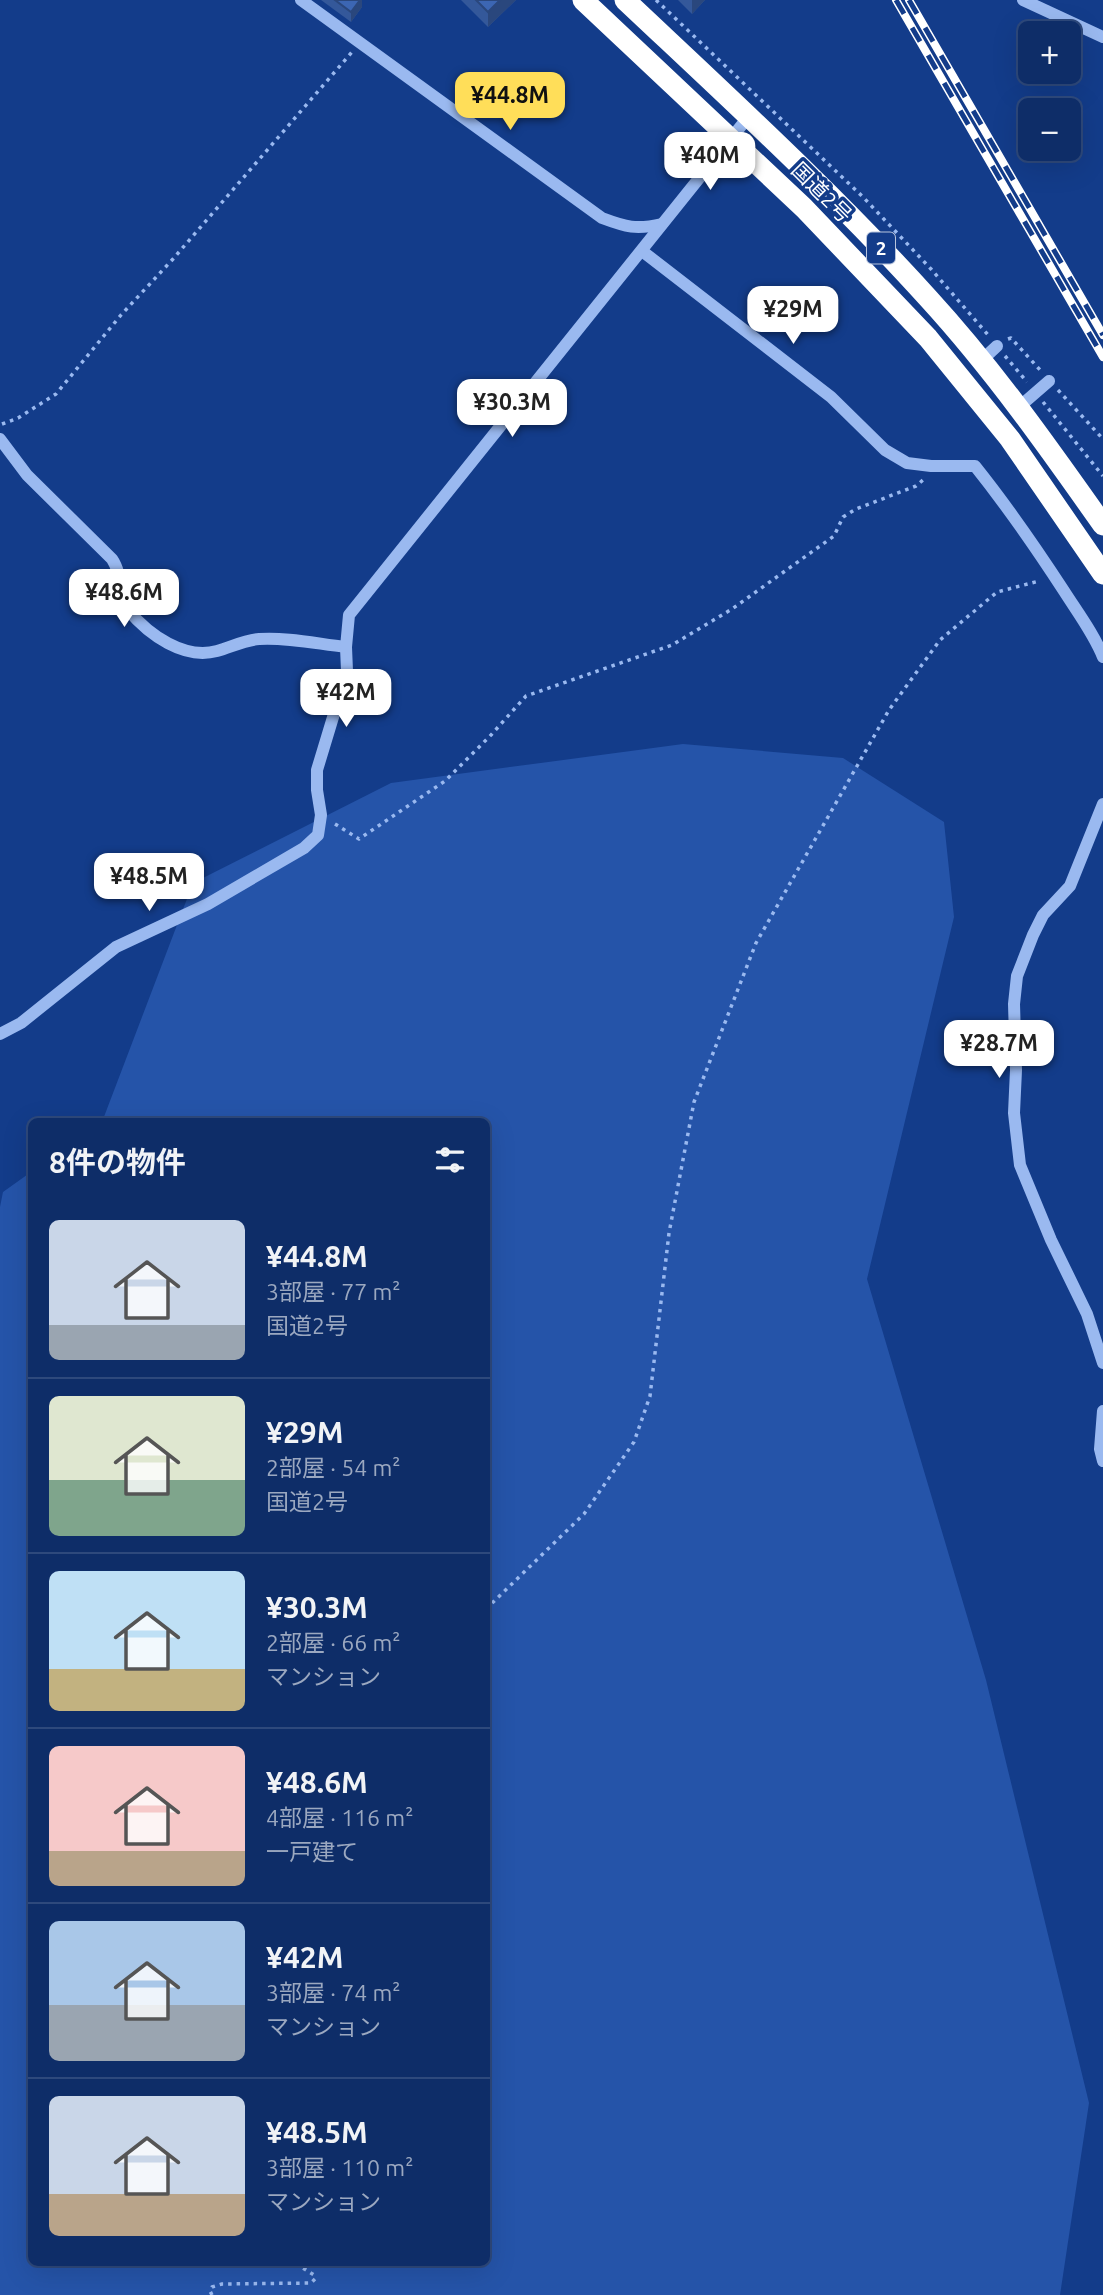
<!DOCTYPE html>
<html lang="ja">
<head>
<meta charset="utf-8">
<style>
	body { margin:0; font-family:Ubuntu,"Noto Sans JP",sans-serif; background:#17356e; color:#f1f3f6; height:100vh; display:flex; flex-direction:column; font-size:26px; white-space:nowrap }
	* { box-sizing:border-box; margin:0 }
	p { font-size:23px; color:#9ba8c0 }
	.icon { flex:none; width:38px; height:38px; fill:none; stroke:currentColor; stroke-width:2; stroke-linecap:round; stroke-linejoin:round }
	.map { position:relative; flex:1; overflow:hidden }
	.side { position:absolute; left:28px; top:1118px; width:462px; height:1148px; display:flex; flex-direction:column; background:#0e2d68; border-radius:10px; box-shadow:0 7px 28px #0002,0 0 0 2px #2e497c }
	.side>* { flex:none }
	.buttons { position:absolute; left:1018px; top:21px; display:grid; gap:14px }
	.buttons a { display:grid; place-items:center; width:63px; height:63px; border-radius:10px; background:#0e2d68; box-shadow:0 7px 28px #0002,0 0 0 2px #2e497c; font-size:35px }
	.price { position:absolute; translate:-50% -60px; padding:0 16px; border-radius:14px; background:#fff; color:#222; font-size:23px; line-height:46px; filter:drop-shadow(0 2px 4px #0008) }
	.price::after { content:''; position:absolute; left:50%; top:42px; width:21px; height:16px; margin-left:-10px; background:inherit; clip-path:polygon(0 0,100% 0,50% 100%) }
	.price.active { background:#ffde59; color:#111 }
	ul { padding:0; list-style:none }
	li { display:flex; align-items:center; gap:21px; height:175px; padding:0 21px }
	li+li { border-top:2px solid #2e497c }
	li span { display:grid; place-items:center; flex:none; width:196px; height:140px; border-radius:10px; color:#555 }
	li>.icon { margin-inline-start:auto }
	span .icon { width:84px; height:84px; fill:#fffc; stroke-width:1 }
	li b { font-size:30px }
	h2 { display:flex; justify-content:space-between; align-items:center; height:84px; padding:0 21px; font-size:30px }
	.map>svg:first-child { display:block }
</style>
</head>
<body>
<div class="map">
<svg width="1103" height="2295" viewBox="0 0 1103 2295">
	<rect width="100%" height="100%" fill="#133c8a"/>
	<path fill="#2554a9" d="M683,744L843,758L944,822L954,917L867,1279L986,1680L1089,2103L1060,2295H0V1207L3,1192L31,1172L32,2263H486V1122H102L193,883L391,783Z"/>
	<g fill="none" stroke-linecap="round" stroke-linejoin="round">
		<g stroke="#9ab9f0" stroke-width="3.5" stroke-dasharray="3.5 5" stroke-linecap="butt">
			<path d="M656,0L863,197L931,269L989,336"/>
			<path d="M1008,339L1011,338L1041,371"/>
			<path d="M1005,356L1027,382"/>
			<path d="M1058,390L1103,439"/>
			<path d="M1043,402L1103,476"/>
			<path d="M2,424L18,418L56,394L121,315L173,259L352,52"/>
			<path d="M335,824L359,839L445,781L491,735L526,696L672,645L732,609L834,536L843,517L856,509L916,486L923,480"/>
			<path d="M486,1609L584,1514L634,1442L650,1396L669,1233L694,1102L756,943L889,710L940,640L997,592L1039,581"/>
			<path d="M212,2295L210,2291L212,2287L222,2284L311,2283L315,2279L314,2275L295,2263"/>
		</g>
		<g stroke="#9ab9f0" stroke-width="12">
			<path d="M301,0L602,218C626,227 636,230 662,224"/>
			<path d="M1023,0L1103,37"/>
			<path d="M642,251L831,397L885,450L907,463L931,466H975C1007,506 1036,548 1064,591C1078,613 1094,634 1103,657"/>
			<path d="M982,360L997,346"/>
			<path d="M1019,407L1049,381"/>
			<path d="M0,439L27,475L112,559C123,575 120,600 128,610C149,635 184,660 217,651C231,647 245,640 259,639C287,637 318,644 346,647"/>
			<path d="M1103,804L1070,886L1043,915L1033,935L1017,976L1014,1004L1016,1070L1014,1113L1020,1165L1051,1240L1087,1314L1103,1363"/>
			<path d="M0,1034L21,1023L116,947L208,904L304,848L318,835L321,815L317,790V770L347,671L346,647L349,615L749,116"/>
			<path d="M1103,1411L1100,1449L1103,1461"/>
		</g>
		<g stroke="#fff" stroke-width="21">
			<path d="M583,0L804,208L928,338L1010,439L1103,574"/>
			<path d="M625,0C728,97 833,193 928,298C993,369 1048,447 1103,525"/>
		</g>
		<defs>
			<g id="rail">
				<path d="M896,0L1103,357"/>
				<path d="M909,0L1103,335"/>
			</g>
		</defs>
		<use href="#rail" stroke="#fff" stroke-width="8"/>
		<use href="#rail" stroke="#133c8a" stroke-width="5" stroke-dasharray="16" stroke-linecap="butt"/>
	</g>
	<g fill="#34589a">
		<path d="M321,0H362V7L351,22Z"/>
		<path d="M461,0H516L488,27Z"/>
		<path d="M678,0H705L692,14Z"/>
	</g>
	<g fill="#2a477d">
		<path d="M360,0H362V7L351,22V12Z"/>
		<path d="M500,0H516L488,27V12Z"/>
		<path d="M692,0H705L692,14Z"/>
	</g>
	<g fill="#3c66b3" stroke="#2a477d" stroke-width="2">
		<path d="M335,0H360L351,12Z"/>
		<path d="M476,0H500L488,12Z"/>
	</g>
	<g text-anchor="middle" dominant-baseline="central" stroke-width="7" stroke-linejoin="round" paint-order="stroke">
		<rect fill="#133c8a" stroke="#b8c4dc" stroke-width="2" x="867" y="232.5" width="28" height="31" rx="5"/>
		<g font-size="19" font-weight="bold" fill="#fff">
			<text x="881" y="248">2</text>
		</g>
		<g font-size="21" fill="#fff" stroke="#133c8a">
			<text transform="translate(822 192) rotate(45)">国道2号</text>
		</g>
	</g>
</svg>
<div class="buttons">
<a>+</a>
<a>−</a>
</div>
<b class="price active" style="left:510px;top:132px">¥44.8M</b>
<b class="price" style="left:710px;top:192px">¥40M</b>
<b class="price" style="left:793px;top:346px">¥29M</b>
<b class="price" style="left:512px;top:439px">¥30.3M</b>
<b class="price" style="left:124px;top:629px">¥48.6M</b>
<b class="price" style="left:346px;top:729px">¥42M</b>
<b class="price" style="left:149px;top:913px">¥48.5M</b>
<b class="price" style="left:999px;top:1080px">¥28.7M</b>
<section class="side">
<h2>8件の物件<svg class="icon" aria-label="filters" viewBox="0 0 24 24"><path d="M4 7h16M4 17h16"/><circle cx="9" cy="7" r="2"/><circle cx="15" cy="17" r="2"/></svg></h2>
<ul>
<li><span style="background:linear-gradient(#c9d6e8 75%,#9aa5b1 0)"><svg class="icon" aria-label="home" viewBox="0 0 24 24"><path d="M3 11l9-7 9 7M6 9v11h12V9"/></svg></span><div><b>¥44.8M</b><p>3部屋 · 77 m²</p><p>国道2号</p></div></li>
<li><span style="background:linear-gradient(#dfe7d0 60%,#7fa58c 0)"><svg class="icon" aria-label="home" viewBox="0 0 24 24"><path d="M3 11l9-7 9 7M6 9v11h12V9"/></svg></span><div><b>¥29M</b><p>2部屋 · 54 m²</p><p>国道2号</p></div></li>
<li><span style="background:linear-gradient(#bfe0f5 70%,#c2b280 0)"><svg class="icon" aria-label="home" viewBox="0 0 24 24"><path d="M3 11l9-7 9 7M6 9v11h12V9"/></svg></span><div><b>¥30.3M</b><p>2部屋 · 66 m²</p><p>マンション</p></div></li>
<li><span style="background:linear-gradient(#f6c9c9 75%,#b9a48a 0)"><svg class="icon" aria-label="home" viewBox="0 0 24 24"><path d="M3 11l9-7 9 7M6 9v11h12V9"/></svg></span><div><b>¥48.6M</b><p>4部屋 · 116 m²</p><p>一戸建て</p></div></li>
<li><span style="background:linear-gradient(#a9c7e8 60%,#9aa5b1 0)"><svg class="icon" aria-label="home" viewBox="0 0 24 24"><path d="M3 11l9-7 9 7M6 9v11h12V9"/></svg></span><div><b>¥42M</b><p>3部屋 · 74 m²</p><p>マンション</p></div></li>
<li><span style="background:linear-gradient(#c9d6e8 70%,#b9a48a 0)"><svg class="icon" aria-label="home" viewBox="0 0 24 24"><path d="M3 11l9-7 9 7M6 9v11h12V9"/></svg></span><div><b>¥48.5M</b><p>3部屋 · 110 m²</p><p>マンション</p></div></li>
</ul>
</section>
</div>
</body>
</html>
